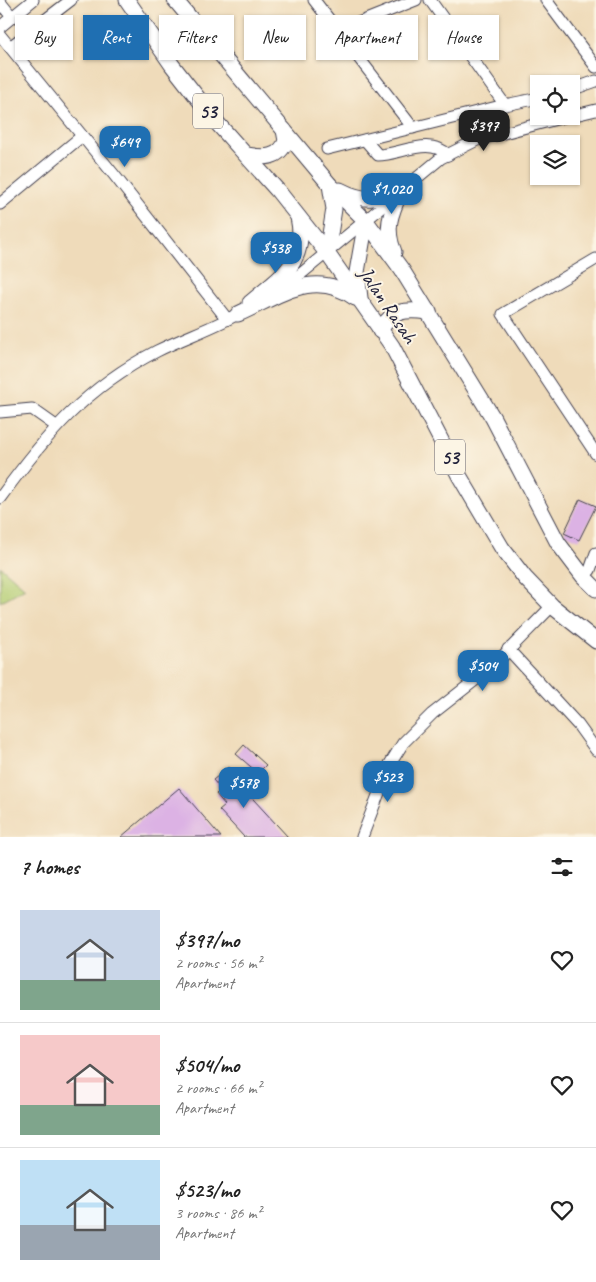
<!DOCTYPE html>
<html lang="en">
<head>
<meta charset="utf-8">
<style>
	body { margin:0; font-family:Caveat,sans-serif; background:#f6f6f6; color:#222; height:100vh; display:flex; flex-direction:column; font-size:19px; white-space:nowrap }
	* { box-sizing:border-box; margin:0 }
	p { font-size:16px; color:#767676 }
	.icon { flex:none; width:28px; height:28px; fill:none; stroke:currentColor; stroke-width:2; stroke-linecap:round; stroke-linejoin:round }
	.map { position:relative; height:837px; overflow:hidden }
	.details { display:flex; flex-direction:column; background:#fff; flex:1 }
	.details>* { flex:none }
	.banner { position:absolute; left:15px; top:15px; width:566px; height:45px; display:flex; gap:10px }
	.controls { position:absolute; left:530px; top:75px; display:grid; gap:10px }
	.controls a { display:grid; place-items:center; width:50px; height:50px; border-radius:0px; background:#fff; box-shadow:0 1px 4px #0004; font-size:25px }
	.price { position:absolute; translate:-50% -42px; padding:0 11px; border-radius:10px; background:#1f6fb2; color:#fff; font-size:16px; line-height:32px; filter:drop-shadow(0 1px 2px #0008) }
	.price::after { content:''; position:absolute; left:50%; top:30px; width:15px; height:11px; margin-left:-8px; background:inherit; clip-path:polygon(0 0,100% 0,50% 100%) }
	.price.selected { background:#222; color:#fff }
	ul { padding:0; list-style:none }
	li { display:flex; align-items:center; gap:15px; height:125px; padding:0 20px }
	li+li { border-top:1px solid #e0e0e0 }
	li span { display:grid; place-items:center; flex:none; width:140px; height:100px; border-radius:0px; color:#555 }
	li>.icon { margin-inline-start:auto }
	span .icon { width:60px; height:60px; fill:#fffc; stroke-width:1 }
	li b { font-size:21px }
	h2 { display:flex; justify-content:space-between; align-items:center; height:60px; padding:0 20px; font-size:21px }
	.pill { padding:0 18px; border-radius:0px; background:#fff; box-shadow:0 1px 4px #0004; font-size:18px; line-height:45px }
	.pill.selected { background:#1f6fb2; color:#fff }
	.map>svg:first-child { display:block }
</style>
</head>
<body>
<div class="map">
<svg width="596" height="837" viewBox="0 0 596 837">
	<rect width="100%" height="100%" fill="#fcf5e5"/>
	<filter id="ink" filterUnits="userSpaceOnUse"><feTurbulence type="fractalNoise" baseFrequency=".02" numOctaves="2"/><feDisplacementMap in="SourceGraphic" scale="10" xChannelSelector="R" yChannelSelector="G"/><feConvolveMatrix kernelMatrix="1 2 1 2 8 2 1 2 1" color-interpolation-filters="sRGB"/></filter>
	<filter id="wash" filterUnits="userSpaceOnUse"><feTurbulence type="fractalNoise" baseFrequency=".0096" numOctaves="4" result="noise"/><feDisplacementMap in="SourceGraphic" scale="20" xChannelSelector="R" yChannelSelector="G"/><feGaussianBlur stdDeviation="1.12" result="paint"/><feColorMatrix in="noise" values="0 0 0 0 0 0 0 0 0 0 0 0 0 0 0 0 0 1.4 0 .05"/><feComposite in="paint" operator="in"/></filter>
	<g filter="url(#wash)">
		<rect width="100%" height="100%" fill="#efdbba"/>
		<path fill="#b4cd73" stroke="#6b7857" d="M0,566L25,588L0,602Z"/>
		<g id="blocks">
			<g fill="#dcb2e4">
				<path d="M580,499L596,506L579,540L564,533Z"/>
				<path d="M244,745L266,765L258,773L236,754Z"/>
				<path d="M229,767L244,786L242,787L288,837H244L219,810L225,805L216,794L221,789L213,780Z"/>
				<path d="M179,788L221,837H121Z"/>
			</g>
		</g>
	</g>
	<g filter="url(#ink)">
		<use href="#blocks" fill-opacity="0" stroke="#413e4e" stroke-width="1"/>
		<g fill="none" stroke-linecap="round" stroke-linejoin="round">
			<defs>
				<g id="minor">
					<path d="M314,0L413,128"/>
					<path d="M430,0L505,105L539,98"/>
					<path d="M546,0L596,67"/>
					<path d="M0,2L12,17"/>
					<path d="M0,27L33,0"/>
					<path d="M338,31L416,0"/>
					<path d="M0,35L115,176L227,319"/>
					<path d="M10,47L71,0"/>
					<path d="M571,90L596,81"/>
					<path d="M571,116L596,110"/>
					<path d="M365,140L378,155C400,155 429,136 448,155"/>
					<path d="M327,149L505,105"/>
					<path d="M0,204L82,136"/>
					<path d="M596,259L503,314L596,454"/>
					<path d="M271,293L302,273L441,158L477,140L568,116"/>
					<path d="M0,412L32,409L56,426"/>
					<path d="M0,498C46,435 85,388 157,351C185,337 216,327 243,311"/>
					<path d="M583,576L590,570L596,553"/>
					<path d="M508,649L578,725L596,750"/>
					<path d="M362,837L390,764L403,743L432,714L492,667L552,606"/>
				</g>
				<g id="highway">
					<path d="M127,0L172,65L218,124L278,191L327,253L392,346L460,477L502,548L525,578L552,606L596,641"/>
					<path d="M175,0L330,185L366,221L402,270L493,418L558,543L583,576L596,589"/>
					<path d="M248,155C264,158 279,159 286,141L284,130"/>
					<path d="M340,190C365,203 376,199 401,190"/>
					<path d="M394,252C384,228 391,213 401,190"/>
					<path d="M327,253L334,209L330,185"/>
					<path d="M360,298L357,272L366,221"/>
					<path d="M250,303C281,276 308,263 298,217"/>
					<path d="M238,314C279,296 314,268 355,298"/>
					<path d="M380,331C392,309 406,309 429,312"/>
				</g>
			</defs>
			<use href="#minor" stroke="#413e4e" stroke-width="13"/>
			<use href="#highway" stroke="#413e4e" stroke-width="17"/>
			<use href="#minor" stroke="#fff" stroke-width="11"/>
			<use href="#highway" stroke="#fff" stroke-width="15"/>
		</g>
	</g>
	<g text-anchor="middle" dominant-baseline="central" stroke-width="4" stroke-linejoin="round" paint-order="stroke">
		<g fill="#fcf5e5" stroke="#63616e" stroke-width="1">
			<rect x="193" y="93.5" width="30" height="35" rx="4"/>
			<rect x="435" y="439.5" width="30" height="35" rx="4"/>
		</g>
		<g font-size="20" font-weight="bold" fill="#22223b">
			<text x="208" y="111">53</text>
			<text x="450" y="457">53</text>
		</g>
		<g font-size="21" fill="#22223b" stroke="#fcf5e5">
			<text transform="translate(388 305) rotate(56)">Jalan Rasah</text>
		</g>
	</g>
</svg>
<div class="controls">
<a><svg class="icon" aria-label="locate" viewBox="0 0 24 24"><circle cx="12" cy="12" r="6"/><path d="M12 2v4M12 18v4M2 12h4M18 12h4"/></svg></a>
<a><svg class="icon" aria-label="layers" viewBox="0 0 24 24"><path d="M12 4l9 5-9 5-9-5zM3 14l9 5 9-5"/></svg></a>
</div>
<b class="price selected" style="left:484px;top:152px">$397</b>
<b class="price" style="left:125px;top:168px">$649</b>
<b class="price" style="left:392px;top:215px">$1,020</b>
<b class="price" style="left:276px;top:274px">$538</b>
<b class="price" style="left:483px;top:692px">$504</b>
<b class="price" style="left:388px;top:803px">$523</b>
<b class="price" style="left:244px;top:809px">$578</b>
<div class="banner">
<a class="pill">Buy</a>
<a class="pill selected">Rent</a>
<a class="pill">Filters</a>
<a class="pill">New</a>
<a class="pill">Apartment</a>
<a class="pill">House</a>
</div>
</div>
<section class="details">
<h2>7 homes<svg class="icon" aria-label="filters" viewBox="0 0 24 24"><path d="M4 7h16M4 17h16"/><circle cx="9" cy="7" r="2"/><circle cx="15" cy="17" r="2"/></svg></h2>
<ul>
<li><span style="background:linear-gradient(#c9d6e8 70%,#7fa58c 0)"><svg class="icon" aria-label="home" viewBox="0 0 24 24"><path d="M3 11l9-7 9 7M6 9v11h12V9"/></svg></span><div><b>$397/mo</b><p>2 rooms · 56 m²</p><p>Apartment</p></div><svg class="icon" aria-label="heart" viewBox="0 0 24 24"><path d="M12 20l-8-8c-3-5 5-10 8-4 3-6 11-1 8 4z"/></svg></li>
<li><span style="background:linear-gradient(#f6c9c9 70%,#7fa58c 0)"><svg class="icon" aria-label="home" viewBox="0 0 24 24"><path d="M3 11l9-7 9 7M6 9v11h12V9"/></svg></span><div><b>$504/mo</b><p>2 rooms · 66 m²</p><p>Apartment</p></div><svg class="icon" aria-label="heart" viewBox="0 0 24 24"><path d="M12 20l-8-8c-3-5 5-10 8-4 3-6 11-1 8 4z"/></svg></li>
<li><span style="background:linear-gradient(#bfe0f5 65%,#9aa5b1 0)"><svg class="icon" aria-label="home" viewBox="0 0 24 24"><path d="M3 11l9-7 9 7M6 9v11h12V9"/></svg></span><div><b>$523/mo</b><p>3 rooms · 86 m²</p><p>Apartment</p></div><svg class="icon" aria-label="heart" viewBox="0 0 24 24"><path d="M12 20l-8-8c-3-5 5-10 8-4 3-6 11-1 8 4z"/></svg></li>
</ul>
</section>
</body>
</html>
